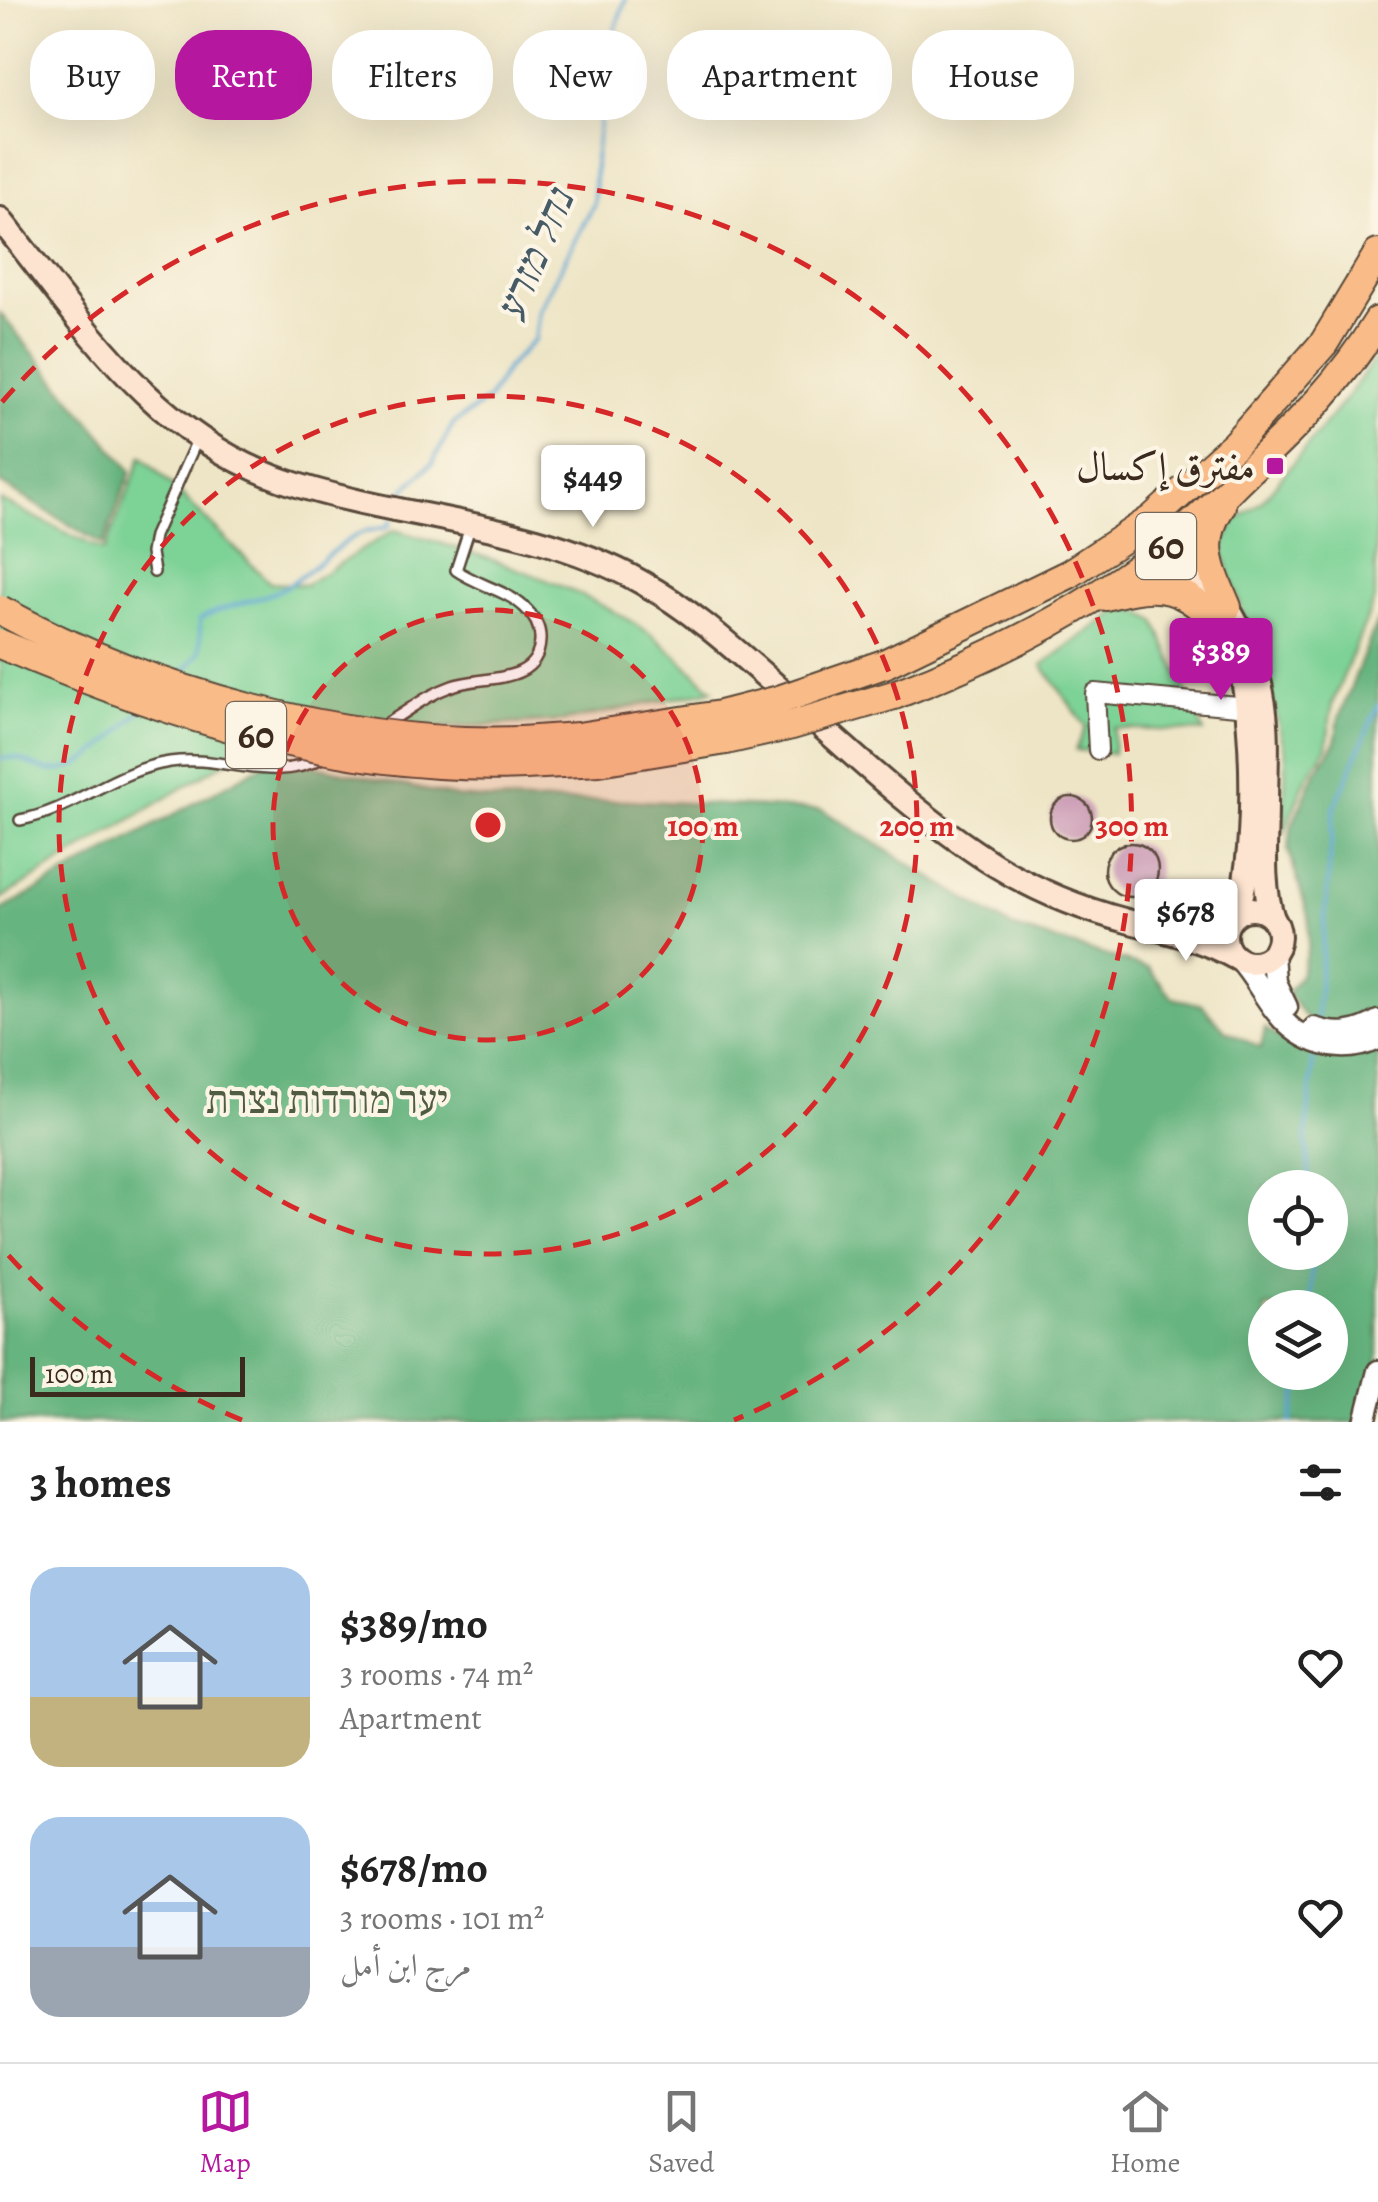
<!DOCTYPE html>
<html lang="en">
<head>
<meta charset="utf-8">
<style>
	body { margin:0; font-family:Alegreya,Amiri,"Frank Ruhl Libre",serif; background:#f6f6f6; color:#222; height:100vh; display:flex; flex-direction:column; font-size:38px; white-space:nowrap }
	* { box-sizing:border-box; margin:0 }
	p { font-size:32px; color:#767676 }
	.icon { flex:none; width:55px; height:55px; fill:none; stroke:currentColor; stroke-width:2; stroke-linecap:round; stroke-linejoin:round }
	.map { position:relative; height:1422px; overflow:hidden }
	.sheet { display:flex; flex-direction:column; background:#fff; flex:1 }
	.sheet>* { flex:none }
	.guide { position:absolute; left:30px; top:30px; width:1320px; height:90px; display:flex; gap:20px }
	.tools { position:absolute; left:1248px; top:1170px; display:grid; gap:20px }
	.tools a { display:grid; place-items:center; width:100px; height:100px; border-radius:50%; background:#fff; box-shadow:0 10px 40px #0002; font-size:50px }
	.scale { position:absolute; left:30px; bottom:25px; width:215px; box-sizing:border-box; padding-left:10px; border:5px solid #3b2a1e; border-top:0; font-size:28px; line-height:35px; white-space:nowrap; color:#3b2a1e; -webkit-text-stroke:8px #fcf5e5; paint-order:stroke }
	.price { position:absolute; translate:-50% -85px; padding:0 22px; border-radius:10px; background:#fff; color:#222; font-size:32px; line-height:65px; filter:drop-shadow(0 2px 5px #0008) }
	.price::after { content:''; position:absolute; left:50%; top:60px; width:30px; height:22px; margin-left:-15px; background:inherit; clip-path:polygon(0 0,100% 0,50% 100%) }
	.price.active { background:#b5179e; color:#fff }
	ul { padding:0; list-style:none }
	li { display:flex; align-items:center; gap:30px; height:250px; padding:0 30px }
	li span { display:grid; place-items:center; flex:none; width:280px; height:200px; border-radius:30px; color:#555 }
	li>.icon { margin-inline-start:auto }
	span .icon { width:120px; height:120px; fill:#fffc; stroke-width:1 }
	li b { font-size:42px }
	h2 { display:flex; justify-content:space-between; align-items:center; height:120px; padding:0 30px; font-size:42px }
	.pill { padding:0 35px; border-radius:40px; background:#fff; box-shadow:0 10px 40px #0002; font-size:35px; line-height:90px }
	.pill.active { background:#b5179e; color:#fff }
	.tabs { display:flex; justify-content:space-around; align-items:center; height:140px; border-top:2px solid #e0e0e0; background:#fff; font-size:28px; color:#767676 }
	.tabs a { display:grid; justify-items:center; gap:5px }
	.tabs .active { color:#b5179e }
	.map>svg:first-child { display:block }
</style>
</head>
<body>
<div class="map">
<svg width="1378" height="1422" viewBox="0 0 1378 1422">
	<rect width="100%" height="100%" fill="#fcf5e5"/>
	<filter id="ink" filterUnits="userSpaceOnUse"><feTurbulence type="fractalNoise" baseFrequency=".01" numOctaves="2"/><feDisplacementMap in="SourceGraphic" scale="20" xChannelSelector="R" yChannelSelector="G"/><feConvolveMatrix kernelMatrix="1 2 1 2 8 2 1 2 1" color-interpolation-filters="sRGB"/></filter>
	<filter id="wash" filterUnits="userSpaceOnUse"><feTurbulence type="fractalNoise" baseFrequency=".0048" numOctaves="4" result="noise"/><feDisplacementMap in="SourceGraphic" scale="40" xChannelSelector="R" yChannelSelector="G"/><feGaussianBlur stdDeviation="2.25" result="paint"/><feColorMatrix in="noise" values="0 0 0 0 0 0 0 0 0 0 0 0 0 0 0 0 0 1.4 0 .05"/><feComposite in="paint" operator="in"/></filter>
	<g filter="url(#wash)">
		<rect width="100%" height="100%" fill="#eee5c6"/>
		<g fill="#7dd296" stroke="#5c7e5a" stroke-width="2.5">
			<path d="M1378,354L1375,599L1332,704L1327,747L1305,781L1283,835L1286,755L1274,707L1222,549L1235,521L1262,501L1348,396Z"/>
			<path d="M142,456L270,583L305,585L394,530C472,551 569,583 637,625C664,641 689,669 713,690L565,721L454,727L235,756L0,899V500L104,551Z"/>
			<path d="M1120,609L1137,610L1155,621L1204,732L1114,728L1113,754L1076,750L1086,727L1042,665Z"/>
		</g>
		<g fill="#66b47f" stroke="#506f4e" stroke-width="2.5" fill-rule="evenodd">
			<path d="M0,313L131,471L103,545L0,483Z"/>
			<path d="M1378,619V1422H0V911L277,757L457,797L529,802L629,800L822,810L1011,927L1148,968L1173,998L1202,1005L1225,1030L1261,1048L1265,1028C1283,1043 1301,1044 1323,1041L1287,993L1300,975L1308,947L1309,918L1288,849L1292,825L1314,775L1335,743L1339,717ZM1265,1188H1330V1252H1265ZM1265,1308H1330V1372H1265Z"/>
		</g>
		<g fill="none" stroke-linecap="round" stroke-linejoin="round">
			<g stroke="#59a5d2" stroke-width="4">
				<path d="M403,491L433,462L453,424L488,400L507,368L535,339L539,310L594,204L595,160L601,108L620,72L615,30L625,0"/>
				<path d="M181,675L200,652V620C210,610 262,599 280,590C309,575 338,542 364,532C371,529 380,529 388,527L391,520"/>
				<path d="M0,759C20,754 26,764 44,769C80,780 117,732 141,711"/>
				<path d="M1316,1023L1334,809L1378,705"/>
				<path d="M1310,1188L1306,1138L1314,1048"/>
				<path d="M1310,1308L1313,1252"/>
				<path d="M1291,1422L1302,1372"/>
			</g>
		</g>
		<g id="blocks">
			<g fill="#cda0b8">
				<circle cx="1071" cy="818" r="21"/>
				<circle cx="1131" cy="870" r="27"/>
			</g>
		</g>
	</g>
	<g filter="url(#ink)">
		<use href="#blocks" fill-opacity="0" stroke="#564637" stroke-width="2.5"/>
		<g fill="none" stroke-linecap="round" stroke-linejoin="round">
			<defs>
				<g id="service">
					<path d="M154,572L151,553L154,536L197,440"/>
					<path d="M384,725C407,712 426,695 452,686C481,675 538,686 540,641C541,627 534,616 524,607C506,590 477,585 456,570L471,524"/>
					<path d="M20,820C74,810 115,770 170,762C222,754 272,785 322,758"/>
				</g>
				<path id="minor" d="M1098,750L1095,693L1248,707"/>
				<g id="tertiary">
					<path d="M1273,953L1275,982L1287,1007"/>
					<path d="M1239,960C1254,976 1263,996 1277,1013C1301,1044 1342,1057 1378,1039"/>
					<path d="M1314,1028C1337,1036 1356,1034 1378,1021"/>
					<path d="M1365,1422L1378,1371"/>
				</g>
				<g id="secondary">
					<path d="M0,219C84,324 152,435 285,481C402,521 531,520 641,582C690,609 731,646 773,683C844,746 914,814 995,865C1035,890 1082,909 1127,921C1164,931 1200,938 1234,957"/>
					<path d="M1152,519C1206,567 1254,632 1264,705C1269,738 1266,772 1266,805C1266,842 1261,883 1273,919"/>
					<path d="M1158,536L1162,549L1206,603"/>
					<circle cx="1252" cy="936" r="27"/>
					<path d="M1236,914C1257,861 1254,727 1241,670"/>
				</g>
				<g id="trunk">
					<path d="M1221,506C1197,542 1211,570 1227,607"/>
					<path d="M1105,596C1162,580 1182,585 1224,629"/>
					<path d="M884,664L1069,574L1152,519L1236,443L1324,343L1378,254"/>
					<path d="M894,695C993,657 1093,607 1175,539C1201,518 1224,494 1248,471C1299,424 1342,380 1378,321"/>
					<path d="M521,741L578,737L720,715"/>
					<path d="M525,765L599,761L726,740"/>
				</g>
			</defs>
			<use href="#service" stroke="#564637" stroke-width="14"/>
			<use href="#minor" stroke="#564637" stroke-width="22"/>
			<use href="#tertiary" stroke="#564637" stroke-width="25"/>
			<use href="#secondary" stroke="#564637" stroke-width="28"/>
			<use href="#trunk" stroke="#564637" stroke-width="32"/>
			<use href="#service" stroke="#fff" stroke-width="9"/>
			<use href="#minor" stroke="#fff" stroke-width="18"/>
			<use href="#tertiary" stroke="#fff" stroke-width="20"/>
			<use href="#secondary" stroke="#fde4d0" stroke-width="22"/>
			<use href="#trunk" stroke="#f9bc89" stroke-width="28"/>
			<defs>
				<g id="trunk-bridge">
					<path d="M0,610C152,693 347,747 521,741"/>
					<path d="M0,644C167,715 341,773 525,765"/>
					<path d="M720,715L779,700L884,664"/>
					<path d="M726,740L792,725L894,695"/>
				</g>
			</defs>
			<use href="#trunk-bridge" stroke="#564637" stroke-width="32" stroke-linecap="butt"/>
			<use href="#trunk-bridge" stroke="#f9bc89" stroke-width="28"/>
		</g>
	</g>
	<circle cx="488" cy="825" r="215" fill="#d62828" fill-opacity=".12"/>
	<g fill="none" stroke="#d62828" stroke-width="5" stroke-dasharray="18 12">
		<circle cx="488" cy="825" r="215"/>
		<circle cx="488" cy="825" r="429"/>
		<path d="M242 1420A644 644 0 0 1 2 1248M2 402A644 644 0 1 1 734 1420"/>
	</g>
	<rect fill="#b5179e" stroke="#fcf5e5" stroke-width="4" x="1265" y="456" width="20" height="20" rx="5"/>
	<g text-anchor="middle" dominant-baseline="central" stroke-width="8" stroke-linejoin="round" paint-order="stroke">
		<g fill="#fcf5e5" stroke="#75675a" stroke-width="2.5">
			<rect x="1136" y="513" width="60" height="66" rx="8"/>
			<rect x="226" y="702" width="60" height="66" rx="8"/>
		</g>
		<g font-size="38" font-weight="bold" fill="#3b2a1e">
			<text x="1166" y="546">60</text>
			<text x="256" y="735">60</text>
		</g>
		<g font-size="40" fill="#3b2a1e" stroke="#fcf5e5" text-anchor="end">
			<text x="1255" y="466">مفترق إكسال</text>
		</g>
		<g font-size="40" fill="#4f5c42" stroke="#fcf5e5">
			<text x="327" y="1099">יער מורדות נצרת</text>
		</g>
		<g font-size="42" font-style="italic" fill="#475b66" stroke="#fcf5e5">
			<text transform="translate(534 255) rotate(-67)">נחל מזרע</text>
		</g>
	</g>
	<circle cx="488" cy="825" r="15" fill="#d62828" stroke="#fcf5e5" stroke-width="5"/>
	<g font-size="30" text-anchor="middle" font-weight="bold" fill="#d62828" stroke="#fcf5e5" stroke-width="8" stroke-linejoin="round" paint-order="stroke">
		<text x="703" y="836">100 m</text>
		<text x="917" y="836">200 m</text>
		<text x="1132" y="836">300 m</text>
	</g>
</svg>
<div class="tools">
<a><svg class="icon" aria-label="locate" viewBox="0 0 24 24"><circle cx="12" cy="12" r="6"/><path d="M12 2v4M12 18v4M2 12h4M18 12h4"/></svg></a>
<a><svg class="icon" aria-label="layers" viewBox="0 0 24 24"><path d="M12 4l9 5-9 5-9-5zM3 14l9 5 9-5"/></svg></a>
</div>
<div class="scale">100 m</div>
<b class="price" style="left:593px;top:530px">$449</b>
<b class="price active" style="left:1221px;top:703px">$389</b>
<b class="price" style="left:1186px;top:964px">$678</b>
<div class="guide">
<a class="pill">Buy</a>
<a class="pill active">Rent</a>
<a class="pill">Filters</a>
<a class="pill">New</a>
<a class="pill">Apartment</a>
<a class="pill">House</a>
</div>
</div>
<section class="sheet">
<h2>3 homes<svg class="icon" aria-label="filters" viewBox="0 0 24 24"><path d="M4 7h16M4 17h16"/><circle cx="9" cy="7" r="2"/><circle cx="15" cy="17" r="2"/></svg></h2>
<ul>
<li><span style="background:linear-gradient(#a9c7e8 65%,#c2b280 0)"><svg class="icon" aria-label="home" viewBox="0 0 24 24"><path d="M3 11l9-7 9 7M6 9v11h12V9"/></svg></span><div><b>$389/mo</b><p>3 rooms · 74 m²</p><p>Apartment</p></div><svg class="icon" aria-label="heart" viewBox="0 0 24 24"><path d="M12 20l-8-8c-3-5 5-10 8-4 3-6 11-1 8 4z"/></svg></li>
<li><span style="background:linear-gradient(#a9c7e8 65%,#9aa5b1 0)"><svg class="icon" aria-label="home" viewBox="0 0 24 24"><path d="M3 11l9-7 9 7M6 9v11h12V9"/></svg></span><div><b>$678/mo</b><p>3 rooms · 101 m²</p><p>مرج ابن أمل</p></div><svg class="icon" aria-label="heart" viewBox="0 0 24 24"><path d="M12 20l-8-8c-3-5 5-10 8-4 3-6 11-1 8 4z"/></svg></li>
</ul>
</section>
<nav class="tabs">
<a class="active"><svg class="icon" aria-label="map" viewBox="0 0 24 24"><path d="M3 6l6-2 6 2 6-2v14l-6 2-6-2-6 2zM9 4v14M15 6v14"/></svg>Map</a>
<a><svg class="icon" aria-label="saved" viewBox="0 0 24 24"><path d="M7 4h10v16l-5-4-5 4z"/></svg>Saved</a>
<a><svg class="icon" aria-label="home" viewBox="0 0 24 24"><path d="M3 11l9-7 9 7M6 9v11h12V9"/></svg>Home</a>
</nav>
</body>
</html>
